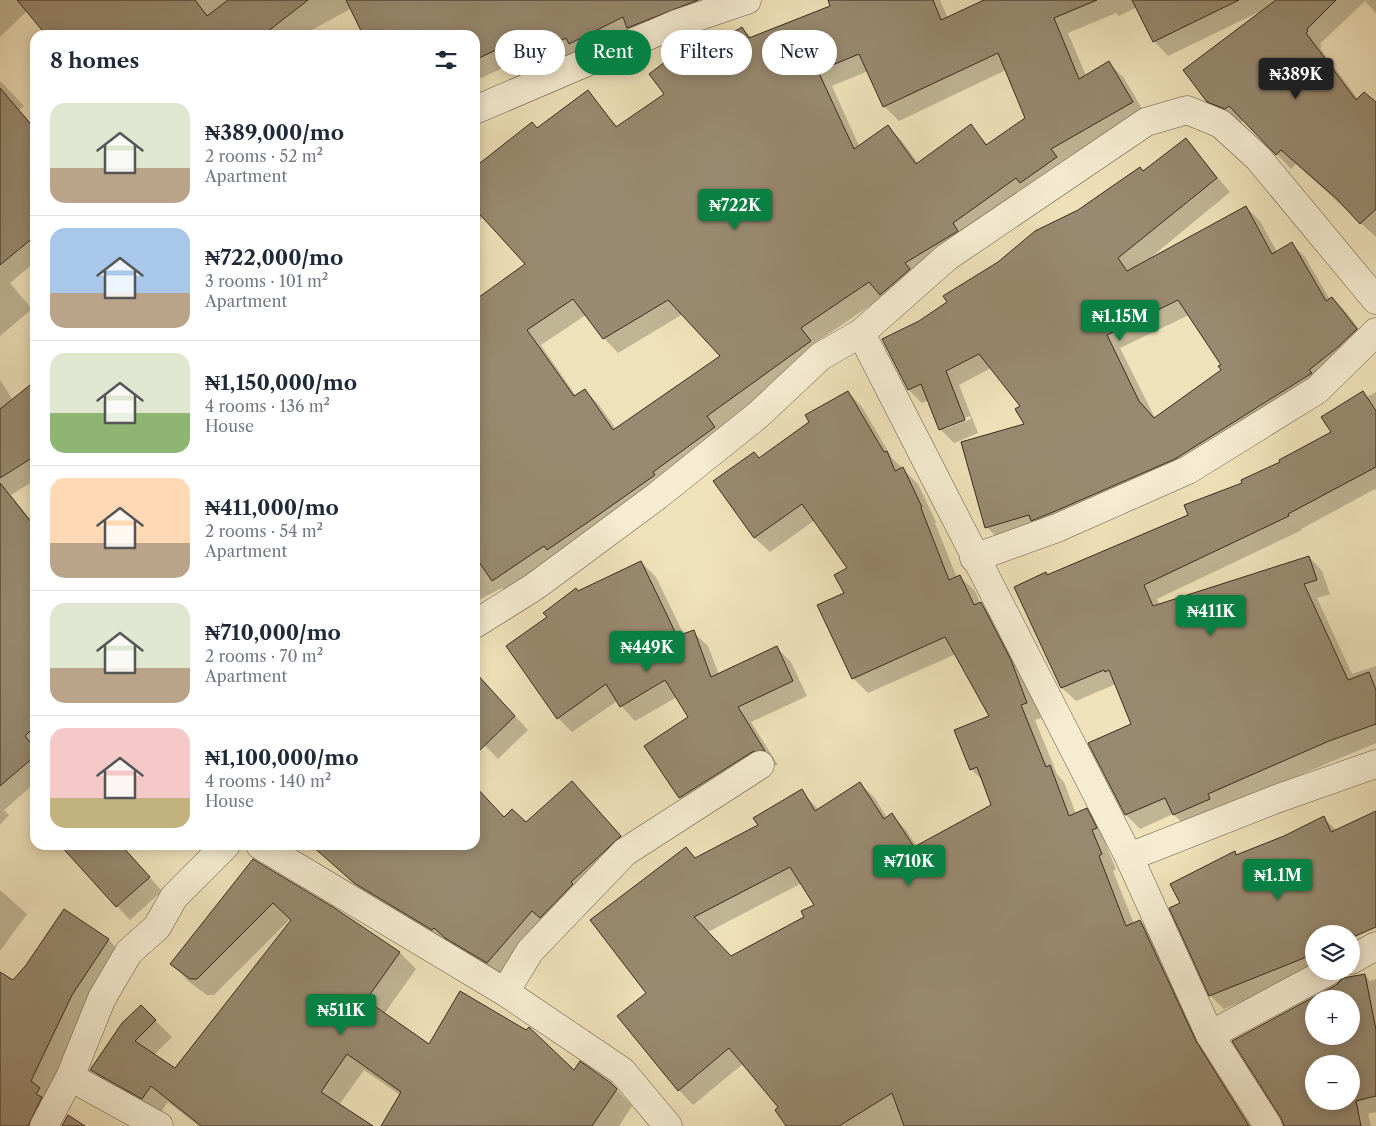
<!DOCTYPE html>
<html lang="en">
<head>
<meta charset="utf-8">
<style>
	body { margin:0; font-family:"Libre Caslon Text",serif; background:#f2f2f3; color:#1f2937; height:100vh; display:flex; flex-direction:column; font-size:19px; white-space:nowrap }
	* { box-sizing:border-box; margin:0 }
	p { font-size:16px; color:#747a83 }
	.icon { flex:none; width:28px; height:28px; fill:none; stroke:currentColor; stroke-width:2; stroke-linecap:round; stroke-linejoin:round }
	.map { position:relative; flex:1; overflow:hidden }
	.sheet { position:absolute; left:30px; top:30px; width:450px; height:820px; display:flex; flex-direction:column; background:#fff; border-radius:15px; box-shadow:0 2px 12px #0003 }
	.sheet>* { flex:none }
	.top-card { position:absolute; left:495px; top:30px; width:475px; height:45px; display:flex; gap:10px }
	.controls { position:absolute; left:1305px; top:925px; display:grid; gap:10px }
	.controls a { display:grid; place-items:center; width:55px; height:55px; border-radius:50%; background:#fff; box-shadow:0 2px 12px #0003; font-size:25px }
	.price { position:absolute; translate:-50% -42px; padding:0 11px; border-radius:5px; background:#0b8043; color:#fff; font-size:16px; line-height:32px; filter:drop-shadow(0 1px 2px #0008) }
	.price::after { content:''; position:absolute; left:50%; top:30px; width:15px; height:11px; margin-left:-8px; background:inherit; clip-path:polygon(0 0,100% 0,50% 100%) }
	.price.on { background:#222; color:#fff }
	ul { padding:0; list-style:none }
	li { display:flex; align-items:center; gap:15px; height:125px; padding:0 20px }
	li+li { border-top:1px solid #e0e1e3 }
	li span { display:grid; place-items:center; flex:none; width:140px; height:100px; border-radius:15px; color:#555 }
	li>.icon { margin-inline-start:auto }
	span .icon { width:60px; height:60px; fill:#fffc; stroke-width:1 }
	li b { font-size:21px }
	h2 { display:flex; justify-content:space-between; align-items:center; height:60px; padding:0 20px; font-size:21px }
	.chip { padding:0 18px; border-radius:22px; background:#fff; box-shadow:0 2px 12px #0003; font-size:18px; line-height:45px }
	.chip.on { background:#0b8043; color:#fff }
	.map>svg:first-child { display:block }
</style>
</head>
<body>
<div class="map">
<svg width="1376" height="1126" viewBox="0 0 1376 1126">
	<rect width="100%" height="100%" fill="#efe1b9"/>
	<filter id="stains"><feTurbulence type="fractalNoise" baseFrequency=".004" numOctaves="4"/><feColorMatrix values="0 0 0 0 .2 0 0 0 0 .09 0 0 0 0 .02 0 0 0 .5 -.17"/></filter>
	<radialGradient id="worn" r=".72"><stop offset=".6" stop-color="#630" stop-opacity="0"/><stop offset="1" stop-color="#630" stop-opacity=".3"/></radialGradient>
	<g fill="#0003" fill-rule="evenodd">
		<path d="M0,0H357L348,5L350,9L303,35H48L27,11L0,37Z"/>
		<path d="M412,0H752L524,79L509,65L475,81V35H364Z"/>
		<path d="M830,0H940L948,18L981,3L980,0H1376V13L1365,1L1320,44L1322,46L1320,48L1358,99L1376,104V237L1296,164L1291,169L1244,120L1240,123L1224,116L1208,101L1263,10L1168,56L1154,41L1137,7L1119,16L1116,13L1068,33L1086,76L1109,63L1124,78L1147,117L815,343L824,356L508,595L502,588L475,602V302L527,264L483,216L480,220L475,216V169L538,129L588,92L618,127L666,94L682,51L690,59L742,28L752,38L832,7ZM1006,70L1026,119L988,145L970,126L918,163L902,141L888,127L859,146L832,86L868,71L884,106L899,121ZM683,314L722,356L616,429L599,405L585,390L576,396L541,345L586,315L604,338L618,353Z"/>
		<path d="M0,81L24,106L19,110L35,128V262L10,283L32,309L0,336Z"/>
		<path d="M1186,140L1230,192L1143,264L1246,207L1260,221L1277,252L1292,244L1305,257L1330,300L1332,298L1346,312L1370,343L1188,472L1000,541L987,527L1026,425L1021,407L991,368L959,385L978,433L954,443L940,429L929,400L922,403L909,390L919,322L1079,211L1143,173ZM1189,315L1223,365L1222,370L1155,418L1120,348ZM970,416L971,419L945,429V426Z"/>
		<path d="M0,380L13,400L35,383V480L11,495L35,525V783L4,810L9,815L0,825Z"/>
		<path d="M848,392L862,407L892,458L918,484L936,522L935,523L957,578L960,577L975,591L980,603L996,619L1025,676L1041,718L1035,720L1057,774L1064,782L1076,814L1086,810L1101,825L1110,843L1106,845L1116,869L1113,871L1134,924L1140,921L1155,936L1254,1126H787L780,1107L744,1063L693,1105L679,1090L648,993L686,849L696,859L759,826L801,791L819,810L860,784L875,798L887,818L892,815L906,830L917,847L993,806L984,782L971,769L991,717L956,654L868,693L853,678L819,606L846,594L848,569L815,520L770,552L755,538L715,482L759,459L811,423ZM802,883L816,906L806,918L731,957L708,932Z"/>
		<path d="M1363,392L1367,397L1376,392V490L1375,489L1301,529L1302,530L1157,599L1160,605L1309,557L1322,571L1330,594L1317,598L1352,674L1376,666V743L1221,808L1188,828L1173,814L1140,829L1126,815L1090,743L1132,725L1116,684L1076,701L1062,688L1048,576L1189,516L1282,462L1332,432Z"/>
		<path d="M641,562L656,577L684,635L693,632L708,646L719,675L776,647L791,662L807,696L751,722L778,765L766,766L695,812L680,798L646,746L690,717L677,697L635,721L617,701L572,732L558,718L549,618L578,592Z"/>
		<path d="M475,673L528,730L498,759L475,735Z"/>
		<path d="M475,792L504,818L526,824L586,797L634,851L501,976L461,952L449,941L447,943L369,897L312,845H475Z"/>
		<path d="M1376,813V925L1351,934H1314V971L1224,1009L1210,995L1182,904L1235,853L1238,856L1285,837L1324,818L1337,831Z"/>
		<path d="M77,845H121L162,891L130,920L68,853Z"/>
		<path d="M253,861L332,908L400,953L416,969L384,1014L430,1045L574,1072L611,1084L632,1106L619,1126H382L400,1095L364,1070L339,1105L371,1126H199L168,1102L159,1114L108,1086L92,1070L141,1007L172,1037L154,1055L175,1070L292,921L290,919L214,995H207L188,981L172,964Z"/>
		<path d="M0,890L27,914L0,951Z"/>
		<path d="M64,911L109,940L124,956L45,1126H0V973L14,981L27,966Z"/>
		<path d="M1365,975L1370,981L1376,979V1112L1368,1114L1371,1126H1288L1234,1041L1337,986ZM1314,999H1351V1036H1314ZM1314,1064H1351V1101H1314Z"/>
	</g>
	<g fill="#988a70" stroke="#392b20" fill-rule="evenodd">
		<path d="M17,0H195L207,16L228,0H308L263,35H46Z"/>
		<path d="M346,0H698L627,28L623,17L569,44L566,38L508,66L500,48L475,60V35H363Z"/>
		<path d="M828,0H933L941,20L984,0H1097L1054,18L1079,79L1109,61L1133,102L1051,149L1057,157L1020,183L1016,178L953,223L958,231L905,263L910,269L880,295L869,282L801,328L811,341L707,416L715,427L653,472L655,475L594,518L547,550L544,546L492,581L475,556V300L525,264L475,209V167L532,122L537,128L588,90L616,127L664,94L649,74L682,49L689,58L742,27L749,38L830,6ZM998,53L1025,118L986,145L971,124L916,164L888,125L854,149L818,71L859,54L883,107ZM573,299L603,339L668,300L720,356L613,430L585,389L574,396L527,330Z"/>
		<path d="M1132,0H1239L1153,42Z"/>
		<path d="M1276,0H1336L1307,29L1308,31L1306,33L1356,100L1364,92L1376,102V209L1360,224L1337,199L1281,150L1276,155L1229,106L1225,109L1207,102L1183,70Z"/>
		<path d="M0,88L35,129V236L0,265Z"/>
		<path d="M1186,138L1217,178L1118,258L1127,271L1246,206L1272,254L1292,242L1326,301L1332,297L1357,329L1338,347L1309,370L1312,373L1175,459L1051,513L1031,521L1029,515L985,528L961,442L1024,424L1015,409L1020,406L979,354L946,371L965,420L939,430L921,384L908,390L882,339L919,321L947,302L943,296L998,262L1035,231L1078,210L1140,167L1143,171ZM1178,300L1221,365L1218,366L1221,370L1154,418L1139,401L1107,335Z"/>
		<path d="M35,381V456L0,478V409Z"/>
		<path d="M848,391L884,452L887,451L895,471L903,467L922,507L921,508L949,580L960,575L974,605L981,602L1011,660L1027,703L1021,705L1046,767L1050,765L1069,816L1087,808L1097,828L1092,830L1102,854L1099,856L1126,926L1140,920L1196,1041L1249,1126H904L892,1093L839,1126H786L775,1110L778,1107L729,1048L678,1091L617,1016L646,993L590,920L686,847L695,858L758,825L753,818L802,789L815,811L860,782L884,819L892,813L914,847L991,805L977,767L970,770L954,730L989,716L945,637L852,679L817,605L844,593L834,575L847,568L802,504L754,538L713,481L754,452L759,458L809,422L805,415ZM790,867L814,905L801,911L804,917L731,956L694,917Z"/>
		<path d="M1363,391L1376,411V467L1288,514L1289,516L1144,585L1153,606L1309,556L1317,580L1304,584L1348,680L1369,672L1376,690V724L1329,741L1208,794L1210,799L1173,815L1165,798L1125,815L1088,743L1131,724L1109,670L1105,672L1104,670L1061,688L1014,587L1046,572L1047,575L1188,515L1184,505L1242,483L1241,480L1280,462L1279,460L1331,432L1321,417Z"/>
		<path d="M0,483L35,527V726L25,736L35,748V756L0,786Z"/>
		<path d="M641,561L677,636L694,630L711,677L777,646L793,681L738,707L765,751L752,752L679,798L644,746L688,717L665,680L620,707L606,684L557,719L506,646L547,617L543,613L576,588L578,591Z"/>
		<path d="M475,672L515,716L475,755Z"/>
		<path d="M572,781L621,836L571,882L573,884L540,918L532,911L487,963L445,938L434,928L432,930L354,883L311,845H475V786L504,817L512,809L526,822Z"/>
		<path d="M1376,811V927L1351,938V934H1314V954L1209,996L1169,908L1180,903L1170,884L1235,851L1236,855L1284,836L1324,816L1331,832Z"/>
		<path d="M60,845H121L150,877L116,907Z"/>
		<path d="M253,859L333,907L400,952L366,1000L429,1044L460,991L526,1030L529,1027L574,1070L580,1061L611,1083L617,1089L592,1126H381L401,1092L347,1054L321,1092L373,1126H201L151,1086L142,1099L92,1071L90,1070L122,1023L141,1005L156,1020L135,1041L175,1068L291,920L273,903L197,979H190L170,964Z"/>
		<path d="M64,909L109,939L72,995L31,1081L40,1088L36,1094L42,1097L28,1126H0V972L13,980L26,965Z"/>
		<path d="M1365,974L1376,1030V1096L1356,1101L1361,1126H1284L1281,1118L1232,1041L1336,985L1343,978ZM1314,999H1351V1036H1314ZM1314,1064H1351V1101H1314Z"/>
		<path d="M68,1115L85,1126H62Z"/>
	</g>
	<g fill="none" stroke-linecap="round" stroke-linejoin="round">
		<defs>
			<g id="minor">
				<path d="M475,110L676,24L747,0"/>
				<path d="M861,333L1129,857L1210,1035L1268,1126"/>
				<path d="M974,558L1057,528L1188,470L1317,390L1376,332"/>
				<path d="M475,624L534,587L657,496L758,415L821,356L861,333L947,257L1146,122L1187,110L1221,124L1258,158L1376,300"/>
				<path d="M260,845L505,992L622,1071L668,1126"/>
				<path d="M1129,857L1279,798L1376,764"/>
				<path d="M1351,960L1376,946"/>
				<path d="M505,992L530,951L625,852L760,765"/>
				<path d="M1210,1035L1329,971"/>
				<path d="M70,1077L159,1126"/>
				<path d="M44,1126L70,1077L102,998L129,952L157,927L174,897L226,845"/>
			</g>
		</defs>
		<use href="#minor" stroke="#665846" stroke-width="29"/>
		<use href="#minor" stroke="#f5ecd2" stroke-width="28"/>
	</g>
	<rect width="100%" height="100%" filter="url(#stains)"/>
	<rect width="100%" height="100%" fill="url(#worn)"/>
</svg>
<div class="controls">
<a><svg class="icon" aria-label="layers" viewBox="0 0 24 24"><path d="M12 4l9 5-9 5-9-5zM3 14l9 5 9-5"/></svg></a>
<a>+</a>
<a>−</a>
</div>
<b class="price on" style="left:1296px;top:100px">₦389K</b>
<b class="price" style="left:735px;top:231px">₦722K</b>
<b class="price" style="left:1120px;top:342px">₦1.15M</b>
<b class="price" style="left:1211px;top:637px">₦411K</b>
<b class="price" style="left:647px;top:673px">₦449K</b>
<b class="price" style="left:909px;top:887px">₦710K</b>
<b class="price" style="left:1278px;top:901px">₦1.1M</b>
<b class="price" style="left:341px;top:1036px">₦511K</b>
<div class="top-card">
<a class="chip">Buy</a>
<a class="chip on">Rent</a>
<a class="chip">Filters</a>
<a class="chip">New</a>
</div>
<section class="sheet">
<h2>8 homes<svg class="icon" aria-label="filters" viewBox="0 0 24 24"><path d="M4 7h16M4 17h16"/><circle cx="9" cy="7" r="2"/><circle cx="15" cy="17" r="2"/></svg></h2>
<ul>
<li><span style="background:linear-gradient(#dfe7d0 65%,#b9a48a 0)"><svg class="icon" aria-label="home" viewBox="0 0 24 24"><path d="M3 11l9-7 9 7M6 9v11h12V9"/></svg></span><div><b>₦389,000/mo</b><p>2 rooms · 52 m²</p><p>Apartment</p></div></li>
<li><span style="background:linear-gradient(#a9c7e8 65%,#b9a48a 0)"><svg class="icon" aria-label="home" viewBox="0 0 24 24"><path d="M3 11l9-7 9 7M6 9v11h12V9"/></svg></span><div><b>₦722,000/mo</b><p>3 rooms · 101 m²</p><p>Apartment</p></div></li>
<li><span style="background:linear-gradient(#dfe7d0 60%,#8fb573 0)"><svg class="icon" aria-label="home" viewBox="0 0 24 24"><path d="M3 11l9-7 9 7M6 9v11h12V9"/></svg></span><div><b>₦1,150,000/mo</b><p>4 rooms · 136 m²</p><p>House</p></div></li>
<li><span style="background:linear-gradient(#ffd9b3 65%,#b9a48a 0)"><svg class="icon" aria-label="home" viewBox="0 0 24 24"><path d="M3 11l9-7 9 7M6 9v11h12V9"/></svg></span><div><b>₦411,000/mo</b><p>2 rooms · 54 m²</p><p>Apartment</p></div></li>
<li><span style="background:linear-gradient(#dfe7d0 65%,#b9a48a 0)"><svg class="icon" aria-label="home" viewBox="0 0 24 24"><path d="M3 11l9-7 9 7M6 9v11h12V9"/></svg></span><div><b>₦710,000/mo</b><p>2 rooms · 70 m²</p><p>Apartment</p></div></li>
<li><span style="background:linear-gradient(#f6c9c9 70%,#c2b280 0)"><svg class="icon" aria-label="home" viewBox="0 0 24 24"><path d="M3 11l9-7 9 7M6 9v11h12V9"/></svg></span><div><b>₦1,100,000/mo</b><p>4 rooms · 140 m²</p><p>House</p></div></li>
</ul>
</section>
</div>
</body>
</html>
